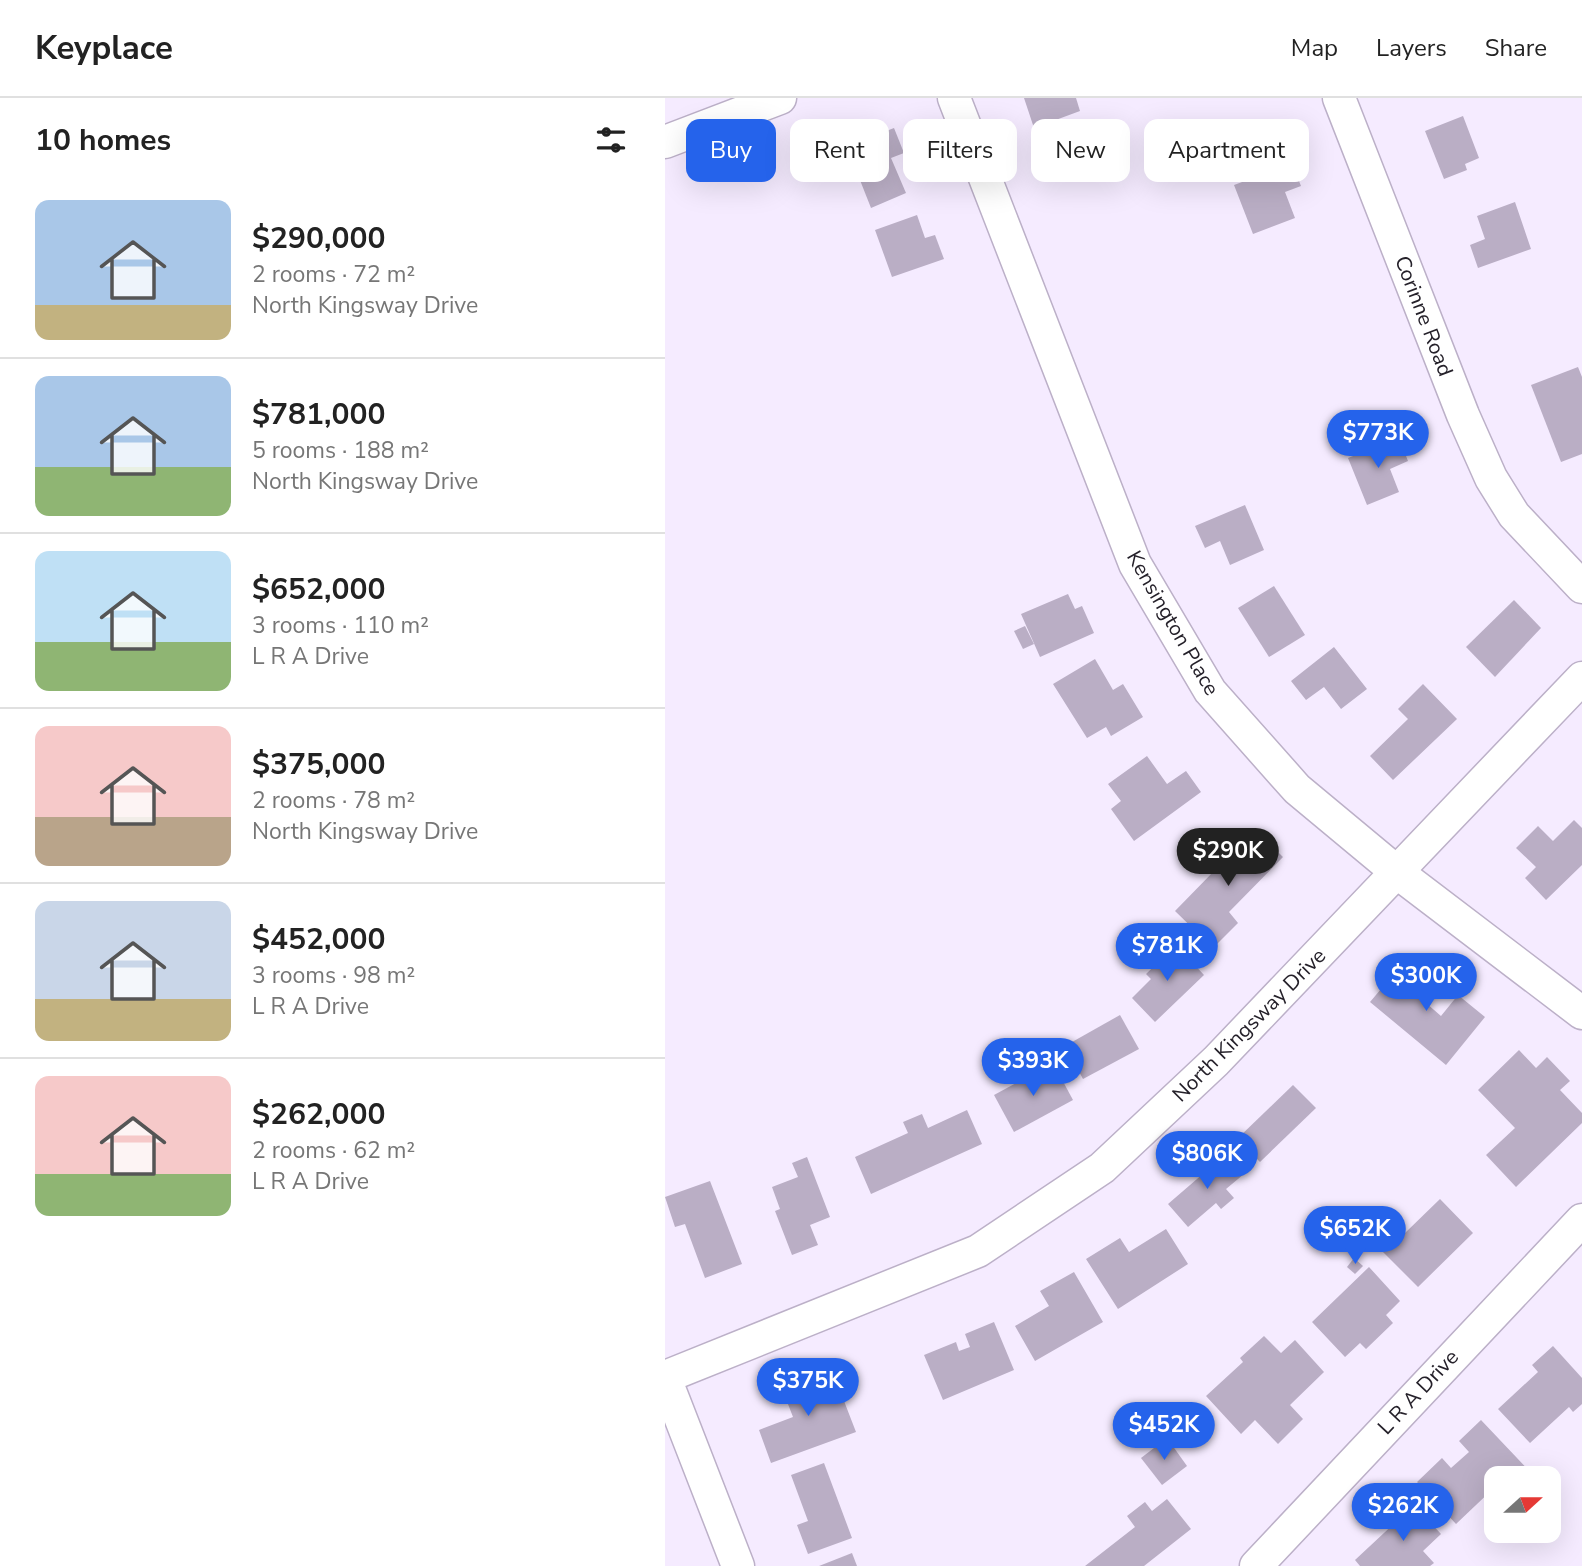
<!DOCTYPE html>
<html lang="en">
<head>
<meta charset="utf-8">
<style>
	body { margin:0; font-family:"Nunito Sans",sans-serif; background:#f6f6f6; color:#222; height:100vh; display:flex; flex-direction:column; font-size:26px; white-space:nowrap }
	* { box-sizing:border-box; margin:0 }
	p { font-size:23px; color:#767676 }
	.icon { flex:none; width:38px; height:38px; fill:none; stroke:currentColor; stroke-width:2; stroke-linecap:round; stroke-linejoin:round }
	.map { position:relative; flex:1; overflow:hidden }
	.sheet { display:flex; flex-direction:column; background:#fff; width:665px }
	.sheet>* { flex:none }
	.hud { position:absolute; left:21px; top:21px; width:665px; height:63px; display:flex; gap:14px }
	.needle { width:46px; rotate:69deg }
	.controls { position:absolute; left:819px; top:1368px; display:grid; gap:14px }
	.controls a { display:grid; place-items:center; width:77px; height:77px; border-radius:14px; background:#fff; box-shadow:0 7px 28px #0002; font-size:35px }
	.price { position:absolute; translate:-50% -60px; padding:0 16px; border-radius:24px; background:#2563eb; color:#fff; font-size:23px; line-height:46px; filter:drop-shadow(0 2px 4px #0008) }
	.price::after { content:''; position:absolute; left:50%; top:42px; width:21px; height:16px; margin-left:-10px; background:inherit; clip-path:polygon(0 0,100% 0,50% 100%) }
	.price.current { background:#222; color:#fff }
	ul { padding:0; list-style:none }
	li { display:flex; align-items:center; gap:21px; height:175px; padding:0 35px }
	li+li { border-top:2px solid #e0e0e0 }
	li span { display:grid; place-items:center; flex:none; width:196px; height:140px; border-radius:14px; color:#555 }
	li>.icon { margin-inline-start:auto }
	span .icon { width:84px; height:84px; fill:#fffc; stroke-width:1 }
	li b { font-size:30px }
	h2 { display:flex; justify-content:space-between; align-items:center; height:84px; padding:0 35px; font-size:30px }
	.tag { padding:0 24px; border-radius:14px; background:#fff; box-shadow:0 7px 28px #0002; font-size:24px; line-height:63px }
	.tag.current { background:#2563eb; color:#fff }
	header { display:flex; align-items:center; gap:42px; box-sizing:border-box; height:98px; padding:0 35px; background:#fff; border-bottom:2px solid #e0e0e0 }
	header strong { font-size:33px }
	nav { display:flex; gap:38px; margin-inline-start:auto; font-size:24px }
	main { display:flex; flex:1; min-height:0 }
	.map>svg:first-child { display:block }
</style>
</head>
<body>
<header>
<strong>Keyplace</strong>
<nav><a>Map</a><a>Layers</a><a>Share</a></nav>
</header>
<main>
<section class="sheet">
<h2>10 homes<svg class="icon" aria-label="filters" viewBox="0 0 24 24"><path d="M4 7h16M4 17h16"/><circle cx="9" cy="7" r="2"/><circle cx="15" cy="17" r="2"/></svg></h2>
<ul>
<li><span style="background:linear-gradient(#a9c7e8 75%,#c2b280 0)"><svg class="icon" aria-label="home" viewBox="0 0 24 24"><path d="M3 11l9-7 9 7M6 9v11h12V9"/></svg></span><div><b>$290,000</b><p>2 rooms · 72 m²</p><p>North Kingsway Drive</p></div></li>
<li><span style="background:linear-gradient(#a9c7e8 65%,#8fb573 0)"><svg class="icon" aria-label="home" viewBox="0 0 24 24"><path d="M3 11l9-7 9 7M6 9v11h12V9"/></svg></span><div><b>$781,000</b><p>5 rooms · 188 m²</p><p>North Kingsway Drive</p></div></li>
<li><span style="background:linear-gradient(#bfe0f5 65%,#8fb573 0)"><svg class="icon" aria-label="home" viewBox="0 0 24 24"><path d="M3 11l9-7 9 7M6 9v11h12V9"/></svg></span><div><b>$652,000</b><p>3 rooms · 110 m²</p><p>L R A Drive</p></div></li>
<li><span style="background:linear-gradient(#f6c9c9 65%,#b9a48a 0)"><svg class="icon" aria-label="home" viewBox="0 0 24 24"><path d="M3 11l9-7 9 7M6 9v11h12V9"/></svg></span><div><b>$375,000</b><p>2 rooms · 78 m²</p><p>North Kingsway Drive</p></div></li>
<li><span style="background:linear-gradient(#c9d6e8 70%,#c2b280 0)"><svg class="icon" aria-label="home" viewBox="0 0 24 24"><path d="M3 11l9-7 9 7M6 9v11h12V9"/></svg></span><div><b>$452,000</b><p>3 rooms · 98 m²</p><p>L R A Drive</p></div></li>
<li><span style="background:linear-gradient(#f6c9c9 70%,#8fb573 0)"><svg class="icon" aria-label="home" viewBox="0 0 24 24"><path d="M3 11l9-7 9 7M6 9v11h12V9"/></svg></span><div><b>$262,000</b><p>2 rooms · 62 m²</p><p>L R A Drive</p></div></li>
</ul>
</section>
<div class="map">
<svg width="917" height="1468" viewBox="0 0 917 1468">
	<rect width="100%" height="100%" fill="#f5ebff"/>
	<g fill="#baaec5">
		<path d="M359,0H411L415,13L369,30Z"/>
		<path d="M798,18L814,60L800,66L802,72L779,81L760,33Z"/>
		<path d="M229,30L239,55L226,60L241,95L206,110L191,72L177,77L168,54Z"/>
		<path d="M623,55L636,88L620,94L630,120L588,136L569,87L604,74L600,64Z"/>
		<path d="M850,104L866,151L813,170L805,147L820,141L812,118Z"/>
		<path d="M252,117L260,140L270,137L279,161L227,179L210,132Z"/>
		<path d="M913,269L917,279V356L896,364L866,287Z"/>
		<path d="M734,340L743,363L725,371L734,394L702,407L683,360Z"/>
		<path d="M580,407L599,452L565,467L555,443L540,450L530,428Z"/>
		<path d="M609,488L640,537L604,559L573,510Z"/>
		<path d="M403,496L410,511L417,508L429,535L375,559L356,516Z"/>
		<path d="M849,502L876,530L830,579L801,549Z"/>
		<path d="M360,528L369,546L358,551L349,533Z"/>
		<path d="M669,549L702,591L676,611L659,589L641,602L626,583Z"/>
		<path d="M430,561L448,592L458,586L478,619L446,638L441,629L422,640L388,586Z"/>
		<path d="M758,586L792,621L728,682L705,658L743,621L733,611Z"/>
		<path d="M482,658L502,686L521,673L536,694L469,743L446,711L456,703L443,686Z"/>
		<path d="M909,722L917,730V767L881,802L860,780L871,769L851,750L873,728L888,743Z"/>
		<path d="M590,731L618,759L564,814L573,825L548,850L510,813Z"/>
		<path d="M511,847L539,877L490,924L467,900L486,881L481,876Z"/>
		<path d="M743,859L769,880L754,899L776,918L793,897L820,919L781,967L705,904Z"/>
		<path d="M455,917L474,951L418,981L400,948Z"/>
		<path d="M854,952L871,970L882,959L905,983L895,992L917,1015V1025L851,1089L821,1057L850,1030L813,992Z"/>
		<path d="M388,965L408,1002L349,1034L329,997Z"/>
		<path d="M628,987L651,1010L595,1064L572,1041Z"/>
		<path d="M302,1012L317,1046L206,1096L190,1059L243,1035L238,1024L257,1016L263,1030Z"/>
		<path d="M561,1056L579,1076L561,1091L569,1100L556,1111L551,1105L523,1129L503,1106Z"/>
		<path d="M142,1059L165,1119L145,1127L153,1147L127,1157L110,1113L115,1111L107,1089L133,1079L127,1065Z"/>
		<path d="M45,1083L77,1166L40,1180L20,1126L10,1129L0,1099Z"/>
		<path d="M775,1101L808,1135L753,1189L714,1150L735,1130L740,1135Z"/>
		<path d="M501,1131L523,1166L453,1211L421,1161L455,1140L464,1154Z"/>
		<path d="M689,1160L698,1168L690,1176L682,1169Z"/>
		<path d="M704,1169L735,1203L721,1217L728,1225L701,1251L695,1245L680,1259L647,1224Z"/>
		<path d="M409,1174L438,1224L370,1263L350,1228L384,1208L375,1193Z"/>
		<path d="M329,1224L349,1272L278,1302L259,1257L291,1244L294,1253L305,1249L300,1236Z"/>
		<path d="M599,1238L616,1255L630,1242L659,1274L625,1307L638,1321L613,1346L590,1322L576,1336L541,1298L578,1264L575,1260Z"/>
		<path d="M888,1248L917,1280V1306L908,1314L904,1309L865,1345L833,1311L873,1274L867,1267Z"/>
		<path d="M158,1272L166,1293L174,1290L191,1334L106,1365L94,1332L128,1319L116,1288Z"/>
		<path d="M816,1322L868,1377L864,1381H831V1388L791,1426L752,1384L777,1360L786,1370L804,1354L794,1343Z"/>
		<path d="M502,1340L522,1368L497,1387L476,1360Z"/>
		<path d="M159,1365L187,1440L143,1456L132,1427L143,1423L126,1377Z"/>
		<path d="M502,1401L526,1431L479,1468H420L470,1429L462,1418L480,1404L487,1413Z"/>
		<path d="M749,1407L776,1436L758,1453L769,1465L765,1468H695L690,1462Z"/>
		<path d="M187,1455L192,1468H154Z"/>
	</g>
	<g fill="none" stroke-linecap="round" stroke-linejoin="round">
		<defs>
			<g id="minor">
				<path d="M289,0L470,466L545,593L632,691L733,775L917,915"/>
				<path d="M674,0L798,317L826,380L849,417L917,489"/>
				<path d="M0,44L115,0"/>
				<path d="M0,1279L313,1153L437,1070L551,963L917,580"/>
				<path d="M0,1280L73,1468"/>
				<path d="M591,1468L917,1122"/>
			</g>
		</defs>
		<use href="#minor" stroke="#bcb0c8" stroke-width="35"/>
		<use href="#minor" stroke="#fff" stroke-width="32"/>
	</g>
	<g text-anchor="middle" dominant-baseline="central" stroke-width="7" stroke-linejoin="round" paint-order="stroke">
		<g font-size="21" fill="#25212a" stroke="#fff">
			<text transform="translate(759 218) rotate(69)">Corinne Road</text>
			<text transform="translate(508 525) rotate(60)">Kensington Place</text>
			<text transform="translate(584 927) rotate(-45)">North Kingsway Drive</text>
			<text transform="translate(753 1294) rotate(-47)">L R A Drive</text>
		</g>
	</g>
</svg>
<div class="controls">
<a><svg class="needle" viewBox="-14 -14 28 28"><path d="M0-13l5 13h-10z" fill="#e53935"/><path d="M0 13l5-13h-10z" fill="#767676"/></svg></a>
</div>
<b class="price" style="left:713px;top:372px">$773K</b>
<b class="price current" style="left:563px;top:790px">$290K</b>
<b class="price" style="left:502px;top:885px">$781K</b>
<b class="price" style="left:761px;top:915px">$300K</b>
<b class="price" style="left:368px;top:1000px">$393K</b>
<b class="price" style="left:542px;top:1093px">$806K</b>
<b class="price" style="left:690px;top:1168px">$652K</b>
<b class="price" style="left:143px;top:1320px">$375K</b>
<b class="price" style="left:499px;top:1364px">$452K</b>
<b class="price" style="left:738px;top:1445px">$262K</b>
<div class="hud">
<a class="tag current">Buy</a>
<a class="tag">Rent</a>
<a class="tag">Filters</a>
<a class="tag">New</a>
<a class="tag">Apartment</a>
</div>
</div>
</main>
</body>
</html>
